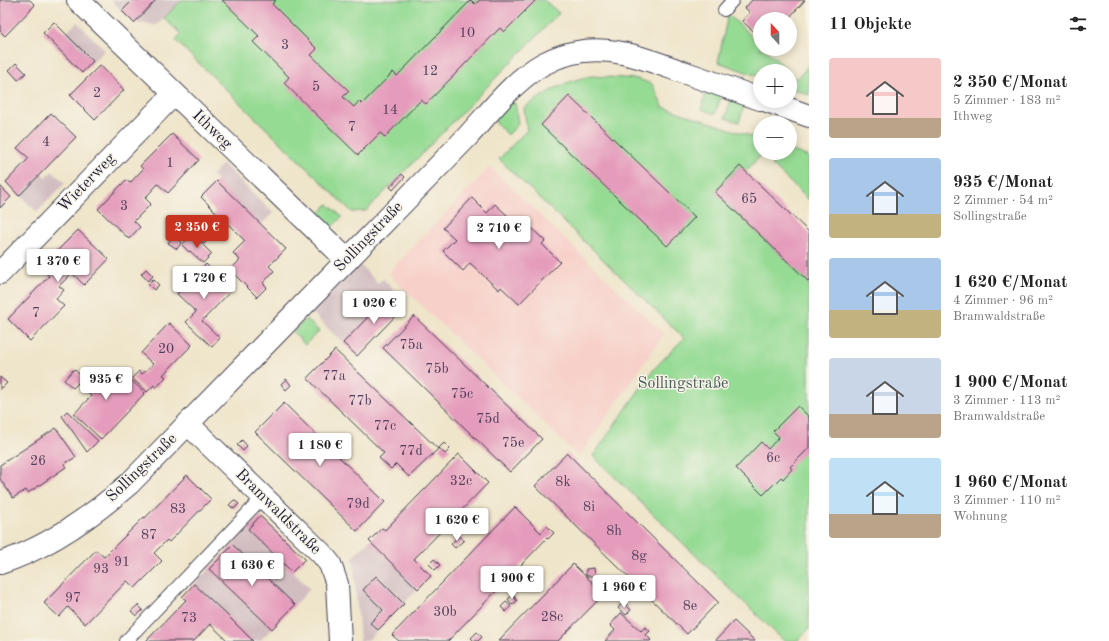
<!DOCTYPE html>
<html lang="de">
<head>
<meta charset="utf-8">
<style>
	body { margin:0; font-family:"Old Standard TT",serif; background:#f2f2f2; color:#222; height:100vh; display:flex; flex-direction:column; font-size:15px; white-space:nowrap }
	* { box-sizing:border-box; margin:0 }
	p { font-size:13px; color:#767676 }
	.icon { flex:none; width:22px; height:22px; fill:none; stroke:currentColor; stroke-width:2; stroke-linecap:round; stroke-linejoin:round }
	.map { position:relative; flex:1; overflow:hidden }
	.details { display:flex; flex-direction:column; background:#fff; width:300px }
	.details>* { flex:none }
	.needle { width:26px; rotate:339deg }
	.tools { position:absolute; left:753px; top:12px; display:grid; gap:8px }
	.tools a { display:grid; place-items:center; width:44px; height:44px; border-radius:50%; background:#fff; box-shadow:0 2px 10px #0003; font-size:20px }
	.price { position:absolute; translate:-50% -34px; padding:0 9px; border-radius:4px; background:#fff; color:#222; font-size:13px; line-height:26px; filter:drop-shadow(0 1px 2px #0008) }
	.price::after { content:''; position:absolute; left:50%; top:24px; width:12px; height:9px; margin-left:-6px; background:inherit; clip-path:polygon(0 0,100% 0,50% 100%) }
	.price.active { background:#c8321e; color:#fff }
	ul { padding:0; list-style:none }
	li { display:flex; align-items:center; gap:12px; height:100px; padding:0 20px }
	li span { display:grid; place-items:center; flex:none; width:112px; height:80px; border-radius:4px; color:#555 }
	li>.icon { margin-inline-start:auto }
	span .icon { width:48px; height:48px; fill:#fffc; stroke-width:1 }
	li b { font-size:17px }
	h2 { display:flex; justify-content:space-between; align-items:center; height:48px; padding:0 20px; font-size:17px }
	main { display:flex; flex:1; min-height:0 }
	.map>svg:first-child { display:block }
</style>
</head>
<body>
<main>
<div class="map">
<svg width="809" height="641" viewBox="0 0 809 641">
	<rect width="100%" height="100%" fill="#f7f3e8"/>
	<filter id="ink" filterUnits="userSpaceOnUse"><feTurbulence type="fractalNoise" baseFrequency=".025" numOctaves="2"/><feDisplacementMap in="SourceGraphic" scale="8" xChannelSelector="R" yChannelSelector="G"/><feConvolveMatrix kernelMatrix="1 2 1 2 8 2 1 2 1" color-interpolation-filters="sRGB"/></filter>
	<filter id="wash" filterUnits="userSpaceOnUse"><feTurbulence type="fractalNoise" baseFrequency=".012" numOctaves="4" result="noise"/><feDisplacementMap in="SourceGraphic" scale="16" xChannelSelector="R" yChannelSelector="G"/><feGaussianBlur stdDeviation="0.9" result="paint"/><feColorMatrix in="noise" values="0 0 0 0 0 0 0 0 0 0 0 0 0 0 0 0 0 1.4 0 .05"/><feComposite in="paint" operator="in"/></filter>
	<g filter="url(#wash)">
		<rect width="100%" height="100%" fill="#efe5ca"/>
		<path fill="#f7d0c9" d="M490,167L664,334L579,457L388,273Z"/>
		<g fill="#d2bec1">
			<path d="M111,0H182L157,25L134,23Z"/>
			<path d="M77,22L105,50L82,73L54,45Z"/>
			<path d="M29,158L42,172L41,173L46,178L52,171L65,183L37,212L6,182Z"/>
			<path d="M223,164L273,213L245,241L224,220L219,224L212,216L216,212L201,197L217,181L212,175Z"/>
			<path d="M359,264L378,283L383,279L394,290L390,294L404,307L357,356L312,313Z"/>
			<path d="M260,516L305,559L293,572L310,589L260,641H228L182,597Z"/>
			<path d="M382,528L431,576L367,641H360L353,557Z"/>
		</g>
		<g fill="#96db94" stroke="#5c7e68">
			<path d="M182,0H544L559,13L366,211L352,212L175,40L181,34L164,18Z"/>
			<path d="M728,14L760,44V49H765L789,71H760V77L718,62Z"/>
			<path d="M809,65V95L790,88V72L797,79Z"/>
			<path d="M592,76L638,79L652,84L663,107L760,139V153H763L746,171L740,166L715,192L809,282V629L797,641H784L593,456L654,369L684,338L499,159L527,130L524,108C545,93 566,80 592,76Z"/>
			<path d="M715,89L723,91L715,114L701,109L706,93Z"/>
			<path d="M733,95L741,97L744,106L739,122L725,118Z"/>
			<path d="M507,103H515L518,124L508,135L496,123L495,115Z"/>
			<path d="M790,150L809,157V200L771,164L782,153H790Z"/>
			<path d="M328,204L342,217L330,229L315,217Z"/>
			<path d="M306,319L319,331L305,345L293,332Z"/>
		</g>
		<g id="blocks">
			<g fill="#e59cbc">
				<path d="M0,0H30L35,5L5,36L0,31Z"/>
				<path d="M133,0H156L134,23L122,11Z"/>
				<path d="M222,0H276L272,4L317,49L311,55L349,91L343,97L354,107L359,101L362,104L393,72L397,76L471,0L475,4L480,0H536L504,32L500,28L426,104L421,100L385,137L380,133L358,155L284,83L289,77L253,42L259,36Z"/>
				<path d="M752,0H805L788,19H760V37L742,21L750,12L745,8Z"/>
				<path d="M54,22L93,61L82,73L43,33Z"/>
				<path d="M16,63L26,73L18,80L9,70Z"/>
				<path d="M100,65L124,90L95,120L70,95Z"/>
				<path d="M569,96L695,217L667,246L541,125Z"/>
				<path d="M51,113L76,137L19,196L6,182L29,158L17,148Z"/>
				<path d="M172,134L199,160L168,193L158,184L145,198L151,204L134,221L140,227L129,239L98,209L126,180L130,183L143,169L140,166Z"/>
				<path d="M740,166L809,232V282L715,192Z"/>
				<path d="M402,174L405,177L393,190L390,187Z"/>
				<path d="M217,181L286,249L269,266L274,271L263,283L267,287L257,297L230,270L240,260L233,253L245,241L223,219L219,224L212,216L216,212L201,197Z"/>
				<path d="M0,186L11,197L0,208Z"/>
				<path d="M472,198L487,213L495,204L520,227L525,222L545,241L542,244L560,262L519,304L501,287L499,290L470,263L463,271L443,251L455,239L443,228Z"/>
				<path d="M78,230L109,259L84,285L72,273L59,286L64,290L56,299L64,306L30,341L8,319L49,276L42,269L55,257L53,255Z"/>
				<path d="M192,234L212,254L203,263L190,251L189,252L182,245Z"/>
				<path d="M202,234L208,240L204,244L198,238Z"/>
				<path d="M173,236L182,242L177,249L168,243Z"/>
				<path d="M206,264L232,290L202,321L220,338L212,347L186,322L196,312L177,294Z"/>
				<path d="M146,269L153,276L148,281L141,274Z"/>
				<path d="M153,279L159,285L154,290L148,284Z"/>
				<path d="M390,294L404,307L357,356L343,343Z"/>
				<path d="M414,316L542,439L510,472L383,348Z"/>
				<path d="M169,323L192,345L163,375L166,377L156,388L154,385L147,392L132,378L139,371L142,374L153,364L141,353Z"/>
				<path d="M335,350L438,449L409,477L396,464L391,469L379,458L384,453L307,378Z"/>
				<path d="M118,368L145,393L101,439L74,414L91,396L78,383L73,388L64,380L74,369L96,391Z"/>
				<path d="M0,377L7,383L0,390Z"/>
				<path d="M286,379L291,385L286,390L281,384Z"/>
				<path d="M284,403L385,502L357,531L255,432Z"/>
				<path d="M798,406L809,417V448L790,467L792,469L783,479L781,477L763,495L736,468L761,442L768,449L779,437L773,431Z"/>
				<path d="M67,411L98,441L87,452L62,416Z"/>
				<path d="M56,428L76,457L64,464L66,467L28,493L26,490L13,498L0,479V465Z"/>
				<path d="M242,440L247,446L243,451L237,445Z"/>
				<path d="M346,440L350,444L345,449L341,445Z"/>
				<path d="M444,443L450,449L445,454L439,448Z"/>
				<path d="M567,453L718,602L687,634L535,486Z"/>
				<path d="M459,454L488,483L414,559L431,576L418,589L369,541L382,528L385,530Z"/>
				<path d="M187,475L211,499L169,542L167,540L154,553L162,561L135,588L127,581L85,624L68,607L59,617L44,603L96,550L104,557L144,517L145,518Z"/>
				<path d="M234,500L239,504L234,509L229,505Z"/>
				<path d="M515,507L541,533L547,526L554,533L548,539L547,538L448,641H399L392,635Z"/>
				<path d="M480,510L486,516L479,523L473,517Z"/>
				<path d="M260,516L305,559L292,572L248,529Z"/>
				<path d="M459,536L464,540L455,548L451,544Z"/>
				<path d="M233,545L295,605L272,629L209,569Z"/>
				<path d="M434,559L440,565L435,570L429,564Z"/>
				<path d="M573,564L604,594L558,641H498Z"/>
				<path d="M594,568L595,576H586V569Z"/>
				<path d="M376,576L404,604L378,630L370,623L383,610L363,590Z"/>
				<path d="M194,584L226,614L253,641H228L210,624L194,641H146L186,600L182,597Z"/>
				<path d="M513,595L517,601L512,605L508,599Z"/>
				<path d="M506,602L511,606L506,612L501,607Z"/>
				<path d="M623,602L631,610L626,615L618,608Z"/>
				<path d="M138,605L143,610L136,616L131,611Z"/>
				<path d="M621,613L641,631L645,627L650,631L646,635L651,640L650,641H605L615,630L610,625Z"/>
				<path d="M734,621L755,641H715Z"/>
				<path d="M477,632L482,637L478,641H474L471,638Z"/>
			</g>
		</g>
	</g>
	<g filter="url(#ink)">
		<use href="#blocks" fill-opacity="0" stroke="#413f50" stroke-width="1"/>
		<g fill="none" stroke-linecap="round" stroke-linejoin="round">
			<defs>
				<g id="lane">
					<path d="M724,10L733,0"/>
					<path d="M126,641L263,497"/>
				</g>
				<g id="street">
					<path d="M78,0L347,260"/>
					<path d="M767,101L809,116"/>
					<path d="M0,273L174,94"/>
					<path d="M188,424L321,553L330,564L337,584L340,641"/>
					<path d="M0,563C45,549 93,515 129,484L467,137C489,113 514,80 543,64C593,37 634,55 683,72C708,81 734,90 760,99"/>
				</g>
			</defs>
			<use href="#lane" stroke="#413f50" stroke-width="14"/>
			<use href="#street" stroke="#413f50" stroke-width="24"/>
			<use href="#lane" stroke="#fff" stroke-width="12"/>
			<use href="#street" stroke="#fff" stroke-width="22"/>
		</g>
	</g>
	<g text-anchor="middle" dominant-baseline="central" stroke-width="3" stroke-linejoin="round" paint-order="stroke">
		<g font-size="14" fill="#53405b">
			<text x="467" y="33">10</text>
			<text x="285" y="45">3</text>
			<text x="430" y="71">12</text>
			<text x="316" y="87">5</text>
			<text x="97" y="93">2</text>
			<text x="390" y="110">14</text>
			<text x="352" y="127">7</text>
			<text x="46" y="142">4</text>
			<text x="170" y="163">1</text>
			<text x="749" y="199">65</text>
			<text x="124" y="206">3</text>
			<text x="36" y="313">7</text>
			<text x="411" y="345">75a</text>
			<text x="166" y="349">20</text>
			<text x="437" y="369">75b</text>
			<text x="334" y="376">77a</text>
			<text x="462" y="394">75c</text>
			<text x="360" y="401">77b</text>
			<text x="488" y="419">75d</text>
			<text x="385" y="426">77c</text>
			<text x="513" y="443">75e</text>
			<text x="411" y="451">77d</text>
			<text x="773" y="458">6c</text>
			<text x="38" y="461">26</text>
			<text x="461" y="481">32c</text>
			<text x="563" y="482">8k</text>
			<text x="358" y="504">79d</text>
			<text x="589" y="507">8i</text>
			<text x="178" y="509">83</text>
			<text x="614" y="531">8h</text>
			<text x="149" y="535">87</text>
			<text x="639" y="556">8g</text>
			<text x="122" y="562">91</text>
			<text x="101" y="569">93</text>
			<text x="73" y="598">97</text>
			<text x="690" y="606">8e</text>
			<text x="445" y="612">30b</text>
			<text x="552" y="617">28c</text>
			<text x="189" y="618">73</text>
		</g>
		<g font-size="16" fill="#22223b" stroke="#f7f3e8">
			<text transform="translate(212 130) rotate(44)">Ithweg</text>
			<text transform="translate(87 183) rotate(-46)">Wieterweg</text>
			<text transform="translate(369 237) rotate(-46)">Sollingstraße</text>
			<text transform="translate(142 468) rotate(-44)">Sollingstraße</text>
			<text transform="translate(278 512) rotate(45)">Bramwaldstraße</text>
		</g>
		<g font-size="16" fill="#455a56" stroke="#f7f3e8">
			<text x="683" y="384">Sollingstraße</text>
		</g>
	</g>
</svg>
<div class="tools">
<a><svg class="needle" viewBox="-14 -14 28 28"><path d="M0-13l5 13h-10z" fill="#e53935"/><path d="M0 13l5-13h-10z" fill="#767676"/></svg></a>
<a>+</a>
<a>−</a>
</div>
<b class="price active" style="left:197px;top:249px">2 350 €</b>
<b class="price" style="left:499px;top:250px">2 710 €</b>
<b class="price" style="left:58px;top:283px">1 370 €</b>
<b class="price" style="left:204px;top:300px">1 720 €</b>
<b class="price" style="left:374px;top:325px">1 020 €</b>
<b class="price" style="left:106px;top:401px">935 €</b>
<b class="price" style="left:320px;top:467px">1 180 €</b>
<b class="price" style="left:457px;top:542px">1 620 €</b>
<b class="price" style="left:252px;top:587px">1 630 €</b>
<b class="price" style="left:512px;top:600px">1 900 €</b>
<b class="price" style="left:624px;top:609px">1 960 €</b>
</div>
<section class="details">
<h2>11 Objekte<svg class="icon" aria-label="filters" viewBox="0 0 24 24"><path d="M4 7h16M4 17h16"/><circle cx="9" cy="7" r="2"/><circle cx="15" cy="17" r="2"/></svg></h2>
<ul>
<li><span style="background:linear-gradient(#f6c9c9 75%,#b9a48a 0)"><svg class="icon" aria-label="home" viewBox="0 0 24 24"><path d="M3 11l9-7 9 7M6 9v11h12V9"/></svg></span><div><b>2 350 €/Monat</b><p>5 Zimmer · 183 m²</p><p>Ithweg</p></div></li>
<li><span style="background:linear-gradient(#a9c7e8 70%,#c2b280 0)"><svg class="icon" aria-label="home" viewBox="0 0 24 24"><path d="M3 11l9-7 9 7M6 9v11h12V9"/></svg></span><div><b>935 €/Monat</b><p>2 Zimmer · 54 m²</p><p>Sollingstraße</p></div></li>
<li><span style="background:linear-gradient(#a9c7e8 65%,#c2b280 0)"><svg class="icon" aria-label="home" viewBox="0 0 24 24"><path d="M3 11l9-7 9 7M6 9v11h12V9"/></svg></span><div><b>1 620 €/Monat</b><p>4 Zimmer · 96 m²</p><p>Bramwaldstraße</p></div></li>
<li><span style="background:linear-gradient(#c9d6e8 70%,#b9a48a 0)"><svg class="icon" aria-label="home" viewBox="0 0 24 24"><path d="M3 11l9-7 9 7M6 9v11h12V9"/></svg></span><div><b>1 900 €/Monat</b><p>3 Zimmer · 113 m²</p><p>Bramwaldstraße</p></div></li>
<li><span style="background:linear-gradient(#bfe0f5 70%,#b9a48a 0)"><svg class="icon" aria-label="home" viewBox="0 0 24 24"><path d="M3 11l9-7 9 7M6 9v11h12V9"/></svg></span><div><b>1 960 €/Monat</b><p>3 Zimmer · 110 m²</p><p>Wohnung</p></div></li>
</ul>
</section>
</main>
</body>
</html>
